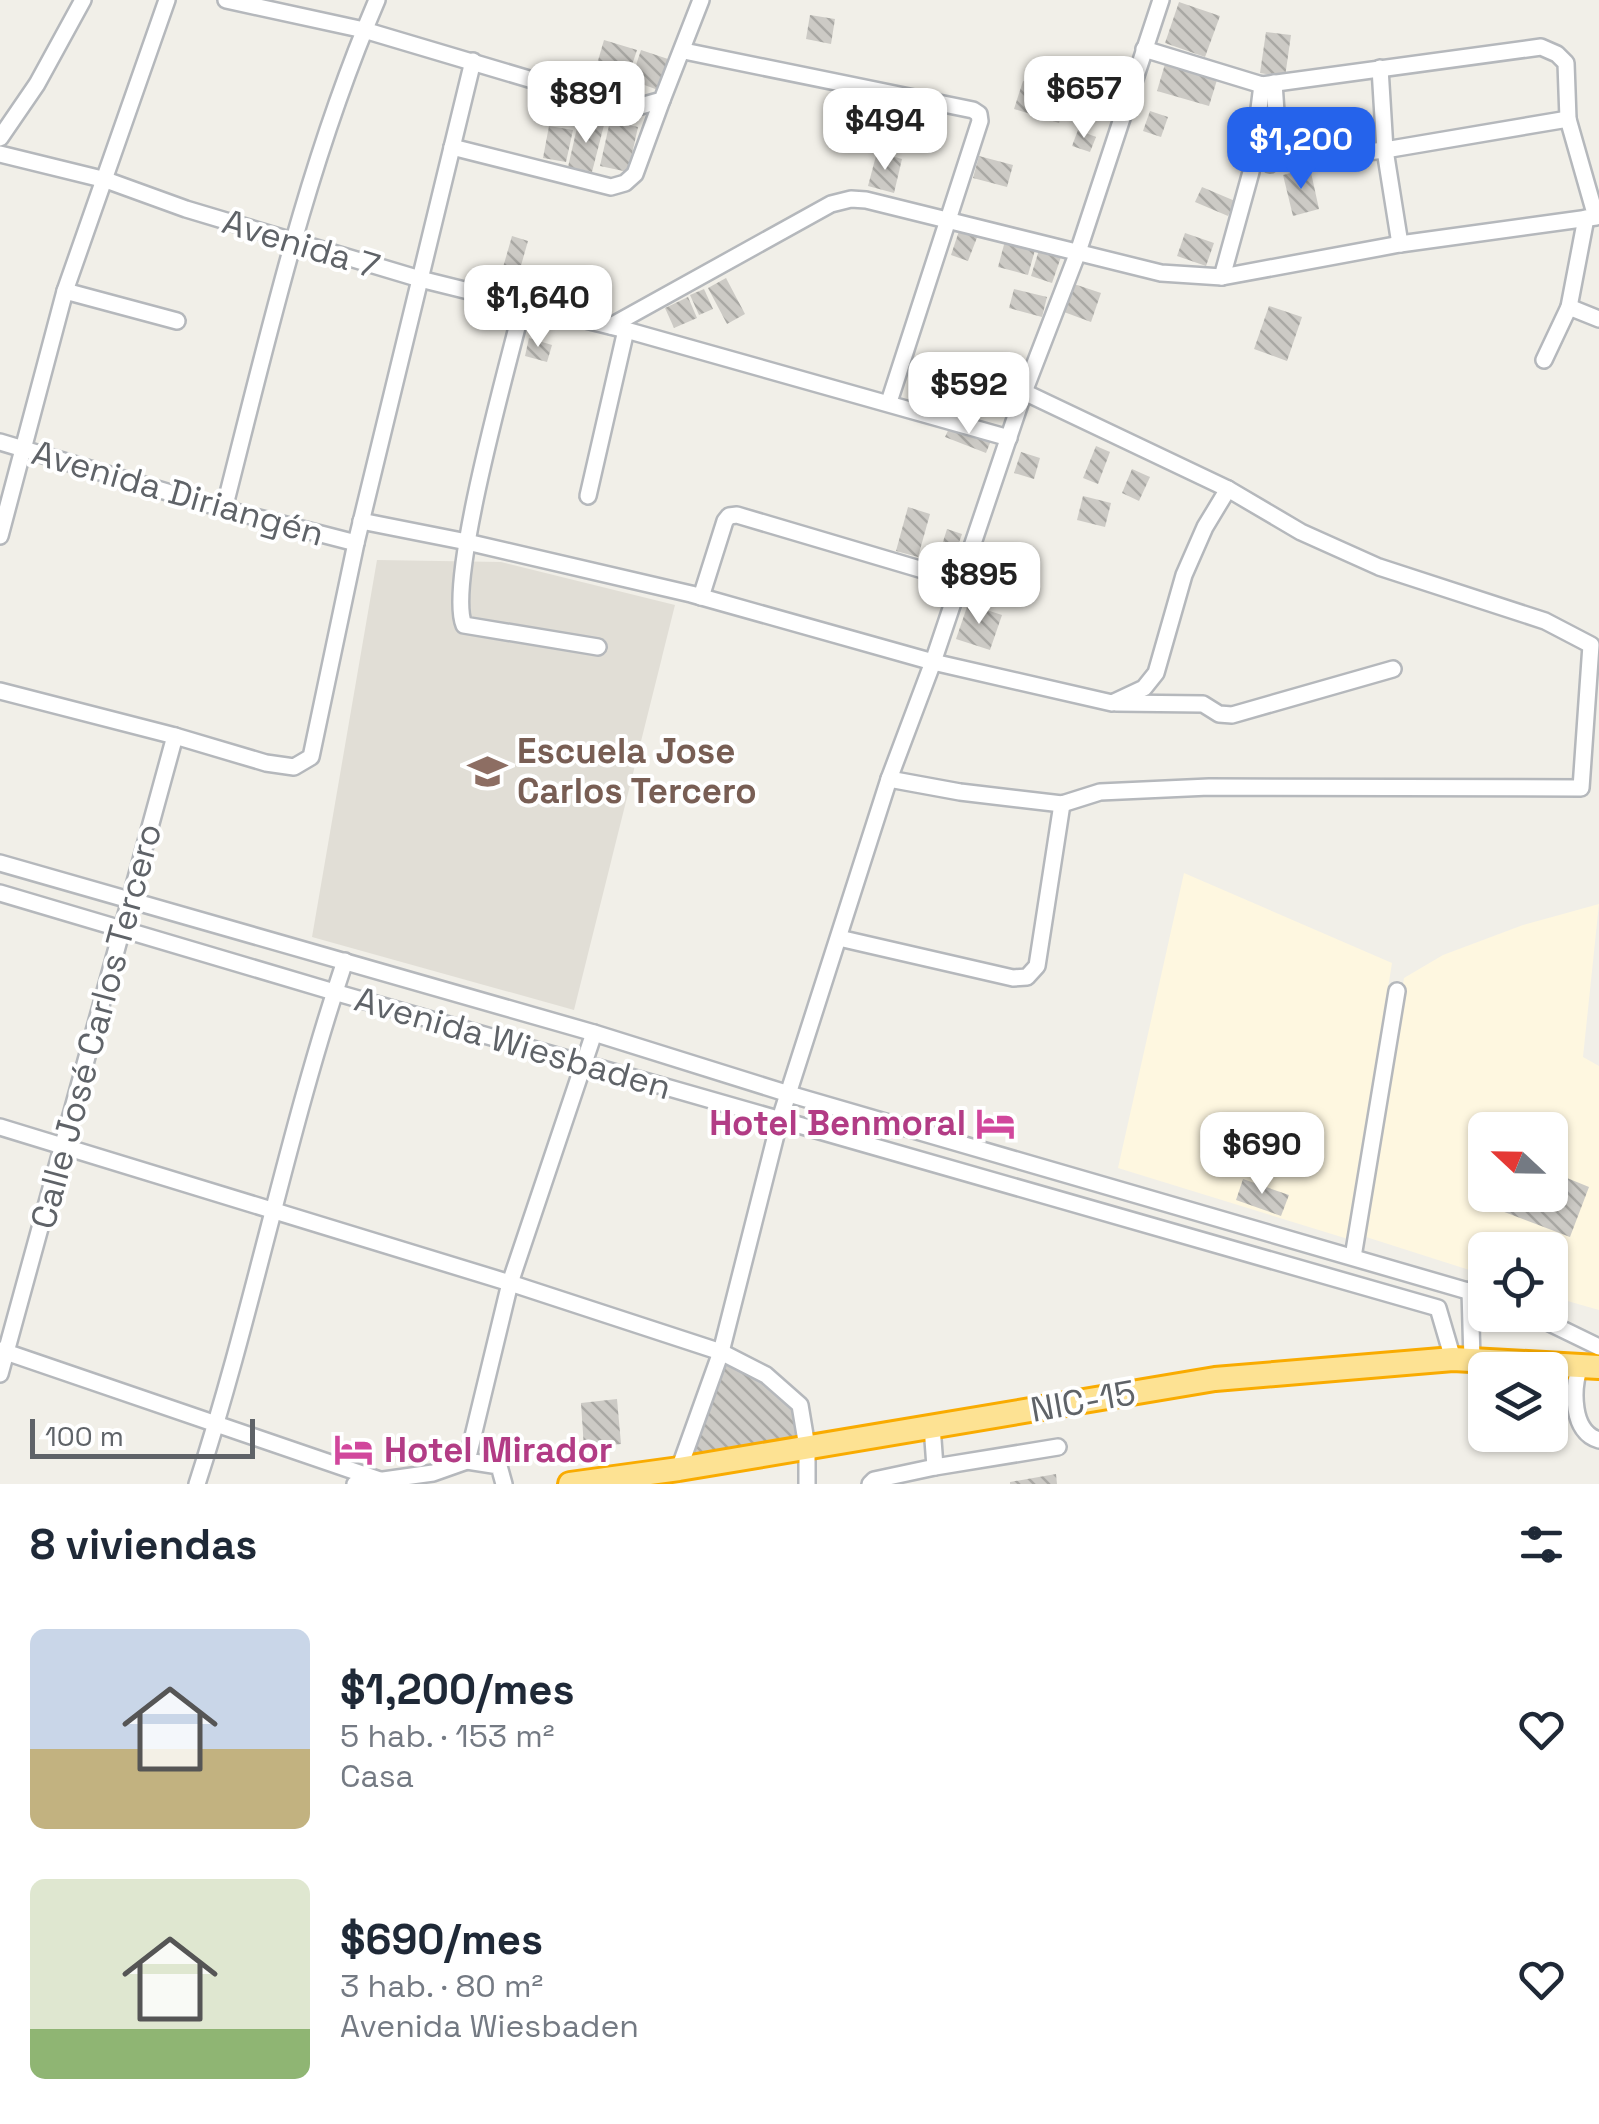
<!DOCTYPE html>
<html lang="es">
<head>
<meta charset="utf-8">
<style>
	body { margin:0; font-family:"Space Grotesk",sans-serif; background:#f2f2f3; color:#1f2937; height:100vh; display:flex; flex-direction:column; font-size:38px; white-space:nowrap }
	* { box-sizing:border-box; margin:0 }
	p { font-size:32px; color:#747a83 }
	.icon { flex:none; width:55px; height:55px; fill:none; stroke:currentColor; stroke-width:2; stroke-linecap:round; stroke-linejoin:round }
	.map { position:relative; height:1484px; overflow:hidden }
	.details { display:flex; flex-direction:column; background:#fff; flex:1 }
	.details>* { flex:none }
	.needle { width:65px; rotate:292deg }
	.tools { position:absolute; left:1468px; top:1112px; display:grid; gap:20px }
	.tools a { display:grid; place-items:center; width:100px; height:100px; border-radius:15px; background:#fff; box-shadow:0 2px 8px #0004; font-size:50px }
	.scale { position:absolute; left:30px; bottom:25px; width:225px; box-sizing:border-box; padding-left:10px; border:5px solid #5f6368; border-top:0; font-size:28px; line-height:35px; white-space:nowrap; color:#5f6368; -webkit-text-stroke:8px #fff; paint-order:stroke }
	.price { position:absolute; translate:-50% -85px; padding:0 22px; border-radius:20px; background:#fff; color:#222; font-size:32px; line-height:65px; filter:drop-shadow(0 2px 5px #0008) }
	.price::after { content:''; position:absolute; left:50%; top:60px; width:30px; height:22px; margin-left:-15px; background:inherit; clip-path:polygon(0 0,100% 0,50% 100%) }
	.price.on { background:#2563eb; color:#fff }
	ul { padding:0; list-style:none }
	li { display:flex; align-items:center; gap:30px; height:250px; padding:0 30px }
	li span { display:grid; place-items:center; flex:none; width:280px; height:200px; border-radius:15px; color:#555 }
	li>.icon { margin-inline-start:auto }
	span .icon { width:120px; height:120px; fill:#fffc; stroke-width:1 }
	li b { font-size:42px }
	h2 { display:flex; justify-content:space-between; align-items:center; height:120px; padding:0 30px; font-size:42px }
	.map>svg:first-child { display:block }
</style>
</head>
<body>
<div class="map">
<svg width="1599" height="1484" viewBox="0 0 1599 1484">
	<defs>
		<pattern id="building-back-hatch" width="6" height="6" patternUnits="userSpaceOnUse" patternTransform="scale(2.5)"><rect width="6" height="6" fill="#cccac5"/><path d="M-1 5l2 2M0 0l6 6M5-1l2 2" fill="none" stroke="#a9a8a4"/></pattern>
	</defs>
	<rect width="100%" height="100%" fill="#f1efe8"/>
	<g fill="#fef7e0" fill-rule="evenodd">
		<path d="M1184,873L1392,963L1348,1239L1118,1168Z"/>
		<path d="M1599,904L1583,1057L1599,1066V1310L1550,1296V1250H1485V1275L1363,1236L1404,978L1443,955L1523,925ZM1485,1130H1550V1195H1485Z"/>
	</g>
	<path fill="#e1ded6" d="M377,560L501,562L675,605L574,1010L312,937Z"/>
	<g fill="url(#building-back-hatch)">
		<path d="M1179,2L1220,16L1205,57L1165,43Z"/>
		<path d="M810,15L835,19L831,44L806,39Z"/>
		<path d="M1266,32L1291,35L1285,77L1260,73Z"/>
		<path d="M604,40L637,50L627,80L595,71Z"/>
		<path d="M641,50L668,59L658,90L631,80Z"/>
		<path d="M1165,64L1217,80L1209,106L1157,91Z"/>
		<path d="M1023,81L1068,95L1059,123L1014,109Z"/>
		<path d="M850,88L871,91L864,136L843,134Z"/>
		<path d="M1150,111L1168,117L1161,137L1143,131Z"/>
		<path d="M579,119L604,125L592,172L568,167Z"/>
		<path d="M610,121L638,127L628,172L600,166Z"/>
		<path d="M549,126L573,130L566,162L543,158Z"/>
		<path d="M1078,130L1096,137L1090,152L1072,146Z"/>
		<path d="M877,152L902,159L894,193L868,186Z"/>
		<path d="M979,156L1013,165L1007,187L973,178Z"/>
		<path d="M1310,168L1319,209L1293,216L1283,175Z"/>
		<path d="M1202,187L1235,201L1228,216L1195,202Z"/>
		<path d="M960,228L978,235L968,261L951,255Z"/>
		<path d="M1185,233L1214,243L1206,266L1177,256Z"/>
		<path d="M512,236L528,241L516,283L500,278Z"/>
		<path d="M1005,241L1035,250L1028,275L998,267Z"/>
		<path d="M1039,250L1061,257L1052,283L1031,276Z"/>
		<path d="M726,278L745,314L727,324L708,288Z"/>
		<path d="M1074,284L1101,293L1091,322L1064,312Z"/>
		<path d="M704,289L713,309L699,315L690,295Z"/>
		<path d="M1014,289L1047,297L1042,317L1009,308Z"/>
		<path d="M688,297L697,318L674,328L665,308Z"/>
		<path d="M1269,306L1302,317L1287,361L1254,349Z"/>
		<path d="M529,338L552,345L547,362L525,356Z"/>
		<path d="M952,422L992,438L986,453L945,437Z"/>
		<path d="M1096,446L1110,452L1098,484L1083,478Z"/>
		<path d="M1021,452L1040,458L1034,479L1014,473Z"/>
		<path d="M1132,469L1150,477L1139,501L1122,493Z"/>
		<path d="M1083,496L1111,503L1105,527L1077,520Z"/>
		<path d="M908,507L930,514L918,557L896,551Z"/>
		<path d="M947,529L962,534L950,569L936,564Z"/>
		<path d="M968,604L1002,615L990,650L956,639Z"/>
		<path d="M1550,1171L1589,1187L1570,1237L1486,1205L1490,1195H1550Z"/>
		<path d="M1243,1179L1289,1195L1281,1216L1236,1200Z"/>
		<path d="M727,1364L761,1377L793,1406L799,1441L690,1459L717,1372Z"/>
		<path d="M1550,1387L1566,1388L1564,1418L1550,1417Z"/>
		<path d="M617,1399L621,1444L584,1448L581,1403Z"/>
		<path d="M1056,1474L1057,1484H1010V1482Z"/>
	</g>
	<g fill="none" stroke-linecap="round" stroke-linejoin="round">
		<defs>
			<g id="minor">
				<path d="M226,0L364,30L630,109L662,100L701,0"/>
				<path d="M684,51L973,110L979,114L980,121L889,402"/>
				<path d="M1380,68L1385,150L1400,244"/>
				<path d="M0,138L37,84L83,0"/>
				<path d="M452,147L611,187L625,183L635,174L662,100"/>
				<path d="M0,154L106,180L186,209L420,279L626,330L1009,438"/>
				<path d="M1275,162L1385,150L1568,119"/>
				<path d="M1270,164L1279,156L1274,83"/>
				<path d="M1222,277L1251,172L1262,85"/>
				<path d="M65,291L177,321"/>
				<path d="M523,304C509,361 446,583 464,625L598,647"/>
				<path d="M1569,307L1599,319"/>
				<path d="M611,326L831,204L851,199L866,200L1161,273L1222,277L1400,244L1596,217L1568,119L1566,63L1557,54L1541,47L1262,85L1144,49"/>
				<path d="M1544,360L1569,307L1586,218"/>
				<path d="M0,442L224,509L356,543"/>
				<path d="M588,496L626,330"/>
				<path d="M224,509C268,337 307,163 377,0"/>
				<path d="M361,521L467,542L691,594L933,662L1112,703L1144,688L1156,673L1184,575L1205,527L1228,489"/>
				<path d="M0,536L65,291L167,0"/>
				<path d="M701,597L725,521L729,516L737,515L960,581"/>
				<path d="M0,691L175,736L266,763L294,767L311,757L356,543L473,61"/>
				<path d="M1116,703L1203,704L1219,714L1232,715L1393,669"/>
				<path d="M889,779L960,792L1062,804L1100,792L1209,787L1581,788L1591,645L1545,621L1379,567L1301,532L1228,489L1024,392"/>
				<path d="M0,863L594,1033L789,1094L1485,1296"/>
				<path d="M0,893L334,992L1438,1308L1453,1359"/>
				<path d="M839,938L1013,978L1027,977L1037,966L1062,804"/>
				<path d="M0,1127L510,1283L721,1352L766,1375L800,1405L807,1447V1484"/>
				<path d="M1353,1257L1397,991"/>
				<path d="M1470,1290L1472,1360"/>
				<path d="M1533,1315L1599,1347"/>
				<path d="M0,1350L380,1480"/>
				<path d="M1580,1366C1572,1389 1571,1432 1599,1440"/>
				<path d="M0,1374L175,736"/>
				<path d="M935,1467L1058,1447"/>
				<path d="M679,1469L721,1352L780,1119L889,779L933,662L1024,392L1078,252L1161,0"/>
				<path d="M197,1484C253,1312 287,1133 345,961"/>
				<path d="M355,1484L433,1473L467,1461"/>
				<path d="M504,1484L499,1466L467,1461L510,1283L594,1033"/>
				<path d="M870,1484L874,1480L935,1467L932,1426"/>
			</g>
			<path id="highway" d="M570,1484L679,1469L1215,1379L1453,1359L1599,1367"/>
		</defs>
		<use href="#minor" stroke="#b5b8bc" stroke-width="20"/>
		<use href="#highway" stroke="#f9ab00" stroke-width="28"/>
		<use href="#minor" stroke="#fff" stroke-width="15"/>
		<use href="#highway" stroke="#fde293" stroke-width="22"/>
	</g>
	<defs>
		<symbol id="school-bare" viewBox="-9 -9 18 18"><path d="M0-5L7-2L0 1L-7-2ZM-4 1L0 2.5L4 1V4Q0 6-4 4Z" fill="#8d6e63" stroke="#fff" stroke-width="2.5" paint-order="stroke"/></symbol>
		<symbol id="hotel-bare" viewBox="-9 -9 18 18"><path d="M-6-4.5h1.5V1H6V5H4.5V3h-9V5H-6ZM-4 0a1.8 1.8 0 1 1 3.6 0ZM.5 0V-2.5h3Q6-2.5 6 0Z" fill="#d1479c" stroke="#fff" stroke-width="2.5" paint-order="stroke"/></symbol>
	</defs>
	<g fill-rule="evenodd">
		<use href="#school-bare" x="460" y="744" width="55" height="55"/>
		<use href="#hotel-bare" x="968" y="1096" width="55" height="55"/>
		<use href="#hotel-bare" x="326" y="1422" width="55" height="55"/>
	</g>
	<g text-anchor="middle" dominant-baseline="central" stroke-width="8" stroke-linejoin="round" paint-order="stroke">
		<g font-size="35" fill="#5f6368" stroke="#fff">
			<text transform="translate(301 244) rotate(17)">Avenida 7</text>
			<text transform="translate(178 493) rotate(16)">Avenida Diriangén</text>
			<text transform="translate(96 1026) rotate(-75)">Calle José Carlos Tercero</text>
			<text transform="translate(513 1043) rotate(16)">Avenida Wiesbaden</text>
			<text transform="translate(1083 1401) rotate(-10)">NIC-15</text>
		</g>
		<g font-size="35" font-weight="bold" fill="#785e54" stroke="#fff" text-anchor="start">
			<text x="517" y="751">Escuela Jose<tspan x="517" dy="40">Carlos Tercero</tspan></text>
		</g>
		<g font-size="35" font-weight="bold" fill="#b23c85" stroke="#fff" text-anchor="end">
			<text x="966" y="1123">Hotel Benmoral</text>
			<text x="384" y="1450" text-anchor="start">Hotel Mirador</text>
		</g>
	</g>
</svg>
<div class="tools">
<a><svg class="needle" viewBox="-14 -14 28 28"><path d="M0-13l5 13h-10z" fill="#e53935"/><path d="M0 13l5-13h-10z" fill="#747a83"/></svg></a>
<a><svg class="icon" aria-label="locate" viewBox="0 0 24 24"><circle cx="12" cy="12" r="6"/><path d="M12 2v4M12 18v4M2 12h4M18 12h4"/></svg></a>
<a><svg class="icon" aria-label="layers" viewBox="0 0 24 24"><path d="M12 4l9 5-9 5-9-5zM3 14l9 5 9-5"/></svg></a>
</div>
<div class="scale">100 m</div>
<b class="price" style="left:1084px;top:141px">$657</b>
<b class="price" style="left:586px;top:146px">$891</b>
<b class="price" style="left:885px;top:173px">$494</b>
<b class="price on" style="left:1301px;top:192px">$1,200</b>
<b class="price" style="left:538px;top:350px">$1,640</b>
<b class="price" style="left:969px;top:437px">$592</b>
<b class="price" style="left:979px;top:627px">$895</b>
<b class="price" style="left:1262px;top:1197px">$690</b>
</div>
<section class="details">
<h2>8 viviendas<svg class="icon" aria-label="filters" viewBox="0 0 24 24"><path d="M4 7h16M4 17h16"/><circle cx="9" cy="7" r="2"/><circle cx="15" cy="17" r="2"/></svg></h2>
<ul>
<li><span style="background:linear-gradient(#c9d6e8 60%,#c2b280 0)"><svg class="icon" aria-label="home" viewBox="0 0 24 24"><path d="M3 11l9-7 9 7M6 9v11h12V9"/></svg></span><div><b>$1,200/mes</b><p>5 hab. · 153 m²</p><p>Casa</p></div><svg class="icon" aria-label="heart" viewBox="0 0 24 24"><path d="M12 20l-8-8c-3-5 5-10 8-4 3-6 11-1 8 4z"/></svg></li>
<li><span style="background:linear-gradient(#dfe7d0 75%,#8fb573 0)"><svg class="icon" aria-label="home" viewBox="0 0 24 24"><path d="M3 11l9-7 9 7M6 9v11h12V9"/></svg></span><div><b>$690/mes</b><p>3 hab. · 80 m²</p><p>Avenida Wiesbaden</p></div><svg class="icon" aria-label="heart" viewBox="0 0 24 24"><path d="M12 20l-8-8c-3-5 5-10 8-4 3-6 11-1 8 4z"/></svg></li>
</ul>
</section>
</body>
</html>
